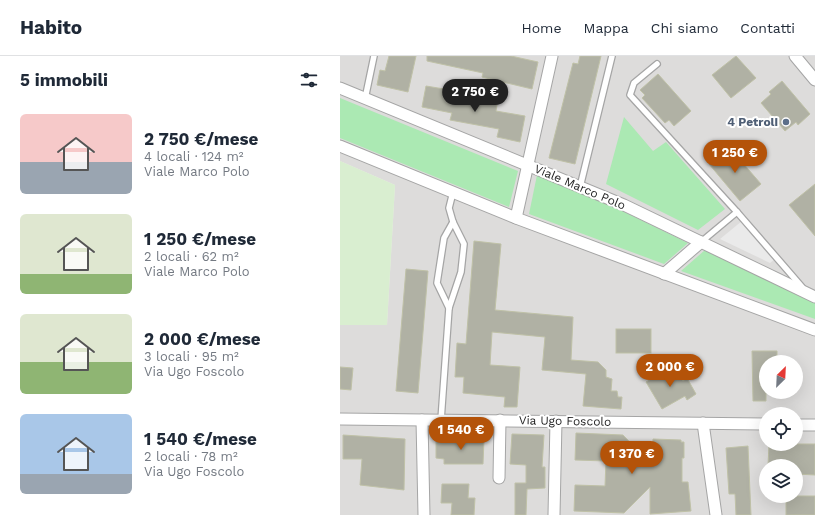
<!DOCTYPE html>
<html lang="it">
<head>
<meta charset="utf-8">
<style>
	body { margin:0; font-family:"Work Sans",sans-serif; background:#f2f2f3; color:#1f2937; height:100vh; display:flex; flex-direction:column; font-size:15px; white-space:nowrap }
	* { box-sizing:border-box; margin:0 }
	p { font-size:13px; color:#747a83 }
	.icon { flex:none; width:22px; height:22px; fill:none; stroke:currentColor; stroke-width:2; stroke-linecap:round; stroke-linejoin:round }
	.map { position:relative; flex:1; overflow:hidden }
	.side { display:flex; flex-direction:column; background:#fff; width:340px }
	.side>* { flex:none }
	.needle { width:26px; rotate:24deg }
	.fabs { position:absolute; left:419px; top:299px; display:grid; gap:8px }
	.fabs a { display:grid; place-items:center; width:44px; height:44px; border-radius:50%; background:#fff; box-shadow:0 4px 16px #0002; font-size:20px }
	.price { position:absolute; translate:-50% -34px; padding:0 9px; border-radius:14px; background:#b45309; color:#fff; font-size:13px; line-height:26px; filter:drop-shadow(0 1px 2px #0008) }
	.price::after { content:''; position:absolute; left:50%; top:24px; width:12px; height:9px; margin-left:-6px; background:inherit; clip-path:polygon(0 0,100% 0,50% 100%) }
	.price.on { background:#222; color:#fff }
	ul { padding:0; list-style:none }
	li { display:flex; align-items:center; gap:12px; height:100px; padding:0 20px }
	li span { display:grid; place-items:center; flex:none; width:112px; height:80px; border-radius:6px; color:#555 }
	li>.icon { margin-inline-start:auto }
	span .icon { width:48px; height:48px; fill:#fffc; stroke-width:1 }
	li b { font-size:17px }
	h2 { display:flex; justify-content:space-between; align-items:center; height:48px; padding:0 20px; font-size:17px }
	header { display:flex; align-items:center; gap:24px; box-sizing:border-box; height:56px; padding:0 20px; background:#fff; border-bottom:1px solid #e0e1e3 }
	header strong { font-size:19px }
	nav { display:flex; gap:22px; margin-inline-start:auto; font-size:14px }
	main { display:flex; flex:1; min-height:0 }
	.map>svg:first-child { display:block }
</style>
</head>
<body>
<header>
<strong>Habito</strong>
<nav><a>Home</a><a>Mappa</a><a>Chi siamo</a><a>Contatti</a></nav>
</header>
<main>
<section class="side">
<h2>5 immobili<svg class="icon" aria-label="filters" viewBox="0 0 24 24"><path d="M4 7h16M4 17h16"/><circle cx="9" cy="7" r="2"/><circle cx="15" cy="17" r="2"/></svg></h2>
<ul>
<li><span style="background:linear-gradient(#f6c9c9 60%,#9aa5b1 0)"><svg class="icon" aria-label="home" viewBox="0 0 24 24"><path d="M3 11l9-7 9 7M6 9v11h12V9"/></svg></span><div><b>2 750 €/mese</b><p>4 locali · 124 m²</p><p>Viale Marco Polo</p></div></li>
<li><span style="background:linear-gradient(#dfe7d0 75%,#8fb573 0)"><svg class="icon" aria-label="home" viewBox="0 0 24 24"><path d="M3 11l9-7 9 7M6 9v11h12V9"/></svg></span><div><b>1 250 €/mese</b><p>2 locali · 62 m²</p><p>Viale Marco Polo</p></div></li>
<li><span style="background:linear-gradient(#dfe7d0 60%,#8fb573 0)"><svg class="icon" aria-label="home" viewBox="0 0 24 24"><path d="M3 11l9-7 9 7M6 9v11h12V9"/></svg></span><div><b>2 000 €/mese</b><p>3 locali · 95 m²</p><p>Via Ugo Foscolo</p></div></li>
<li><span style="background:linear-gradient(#a9c7e8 75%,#9aa5b1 0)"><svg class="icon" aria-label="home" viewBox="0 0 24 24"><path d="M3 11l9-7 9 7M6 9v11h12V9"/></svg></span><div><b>1 540 €/mese</b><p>2 locali · 78 m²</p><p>Via Ugo Foscolo</p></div></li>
</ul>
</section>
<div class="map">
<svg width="475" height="459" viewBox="0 0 475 459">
	<rect width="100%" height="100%" fill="#ecefe5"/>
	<path fill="#dddcdb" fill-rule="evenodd" d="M0,0H475V459H0V269H47L55,129L0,105ZM426,306H456V336H426ZM426,358H456V388H426ZM426,410H456V440H426Z"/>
	<path fill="#d9eed0" d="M0,105L55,129L47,269H0Z"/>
	<g fill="#abe9b3">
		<path d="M0,42L178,115L169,151L0,82Z"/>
		<path d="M284,61L313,95L326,86L385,153L358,174L266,128Z"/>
		<path d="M197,119L258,143L348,187L324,208L189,158Z"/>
		<path d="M365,194L475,247V263L341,215Z"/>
	</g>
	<path fill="#eaeaea" d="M402,165L435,203L430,207L380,183Z"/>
	<g fill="#b0b1a4" stroke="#bfc1a7">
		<path d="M49,0H76L68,36L37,29L40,14L45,15Z"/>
		<path d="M87,0H171L198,6L192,33L142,21L143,17L87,5Z"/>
		<path d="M240,0H261L235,108L209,102L233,7L238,8Z"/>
		<path d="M396,0L416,22L391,42L372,19Z"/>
		<path d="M318,18L351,55L334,70L329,64L325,67L302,42L305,39L300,34Z"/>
		<path d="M442,25L470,58L458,69L456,66L445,75L421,47L431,38L429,36Z"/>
		<path d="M86,30L110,34L109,40L157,49L156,55L185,60L180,86L157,81L159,73L110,64L112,57L82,51Z"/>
		<path d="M389,91L421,128L400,145L369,108Z"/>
		<path d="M475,128V180L449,149Z"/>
		<path d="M134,185L161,188L155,254L233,261L231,304L258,306L266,314V321L272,323L271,335H277L278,341H282L281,353L243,350L246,318L202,314L205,281L152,276L150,309L180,311L177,351H164L165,341L123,337L124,321H115L117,287L126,288Z"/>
		<path d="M66,213L88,215L78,337L56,335Z"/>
		<rect x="276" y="273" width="35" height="24"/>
		<path d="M412,295H437V306H426V345H413Z"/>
		<path d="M334,310L343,325L347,322L356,338L347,344L345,340L322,353L306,326Z"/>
		<path d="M0,311L13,312L11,334L0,333Z"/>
		<path d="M236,377L283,379L312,409L313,383L341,384V386H344V402H342V426H348L351,455L310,458V431L284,457L234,455L235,429L265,430L266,405L235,404Z"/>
		<path d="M172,378L204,379L202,411H205V432L187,433L186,459H175V427H186V409L170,408Z"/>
		<path d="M3,379L65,383L64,434L20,429L22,403H3Z"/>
		<path d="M96,383H144L143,408H104V403L96,402Z"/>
		<path d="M429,388H475V419L456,418V410H428Z"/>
		<path d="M408,390L411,459H396L395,438H389L386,392Z"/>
		<path d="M102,428H129L128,442H135L134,459H111L112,447H101Z"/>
		<rect x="446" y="440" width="29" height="19"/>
	</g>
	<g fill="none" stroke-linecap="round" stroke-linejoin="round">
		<defs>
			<g id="lane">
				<path d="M317,8L294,27L290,39L397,156L462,231"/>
				<path d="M25,43L34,0"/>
				<path d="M240,131L272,0"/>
				<path d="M361,186L397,156"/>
				<path d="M109,252L97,227L104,182L113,166"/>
				<path d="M101,364L109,252L121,216L124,188L113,166L109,152L113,136"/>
			</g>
			<g id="street">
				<path d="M455,0L475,24"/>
				<path d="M0,32L284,149L475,241"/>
				<path d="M0,90L176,162L475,274"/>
				<path d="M176,162L212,0"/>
				<path d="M324,218L361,186"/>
				<path d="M0,363L426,368"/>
				<path d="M82,364L84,459"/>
				<path d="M363,367L376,459"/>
				<path d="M456,369H475"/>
				<path d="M159,422L160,364"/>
				<path d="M214,459L216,365"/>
			</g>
		</defs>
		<use href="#lane" stroke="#a5a5a5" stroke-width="8"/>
		<use href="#street" stroke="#a5a5a5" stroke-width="13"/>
		<use href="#lane" stroke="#fff" stroke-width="5.5"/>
		<use href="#street" stroke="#fff" stroke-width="11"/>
	</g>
	<circle fill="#5c6f8a" stroke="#fff" stroke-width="1.5" cx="446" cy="66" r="4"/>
	<g text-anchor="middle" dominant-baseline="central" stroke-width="4" stroke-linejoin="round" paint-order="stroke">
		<g font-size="12" font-weight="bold" fill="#4e5e75" stroke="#fff" text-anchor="end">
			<text x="438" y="66">4 Petroli</text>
		</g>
		<g font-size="12" fill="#1e1e1e" stroke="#fff">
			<text transform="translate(240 131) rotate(23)">Viale Marco Polo</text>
			<text transform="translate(225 365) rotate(1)">Via Ugo Foscolo</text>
		</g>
	</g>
</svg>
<div class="fabs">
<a><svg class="needle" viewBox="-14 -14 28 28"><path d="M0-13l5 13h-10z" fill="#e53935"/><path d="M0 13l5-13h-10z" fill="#747a83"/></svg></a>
<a><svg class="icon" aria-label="locate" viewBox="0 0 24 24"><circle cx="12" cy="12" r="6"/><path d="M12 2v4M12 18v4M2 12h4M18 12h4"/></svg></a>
<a><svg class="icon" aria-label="layers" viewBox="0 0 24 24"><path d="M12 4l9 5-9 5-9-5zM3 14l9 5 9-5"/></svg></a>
</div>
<b class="price on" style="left:135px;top:57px">2 750 €</b>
<b class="price" style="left:395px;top:118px">1 250 €</b>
<b class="price" style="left:330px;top:332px">2 000 €</b>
<b class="price" style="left:121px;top:395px">1 540 €</b>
<b class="price" style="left:292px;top:419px">1 370 €</b>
</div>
</main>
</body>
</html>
